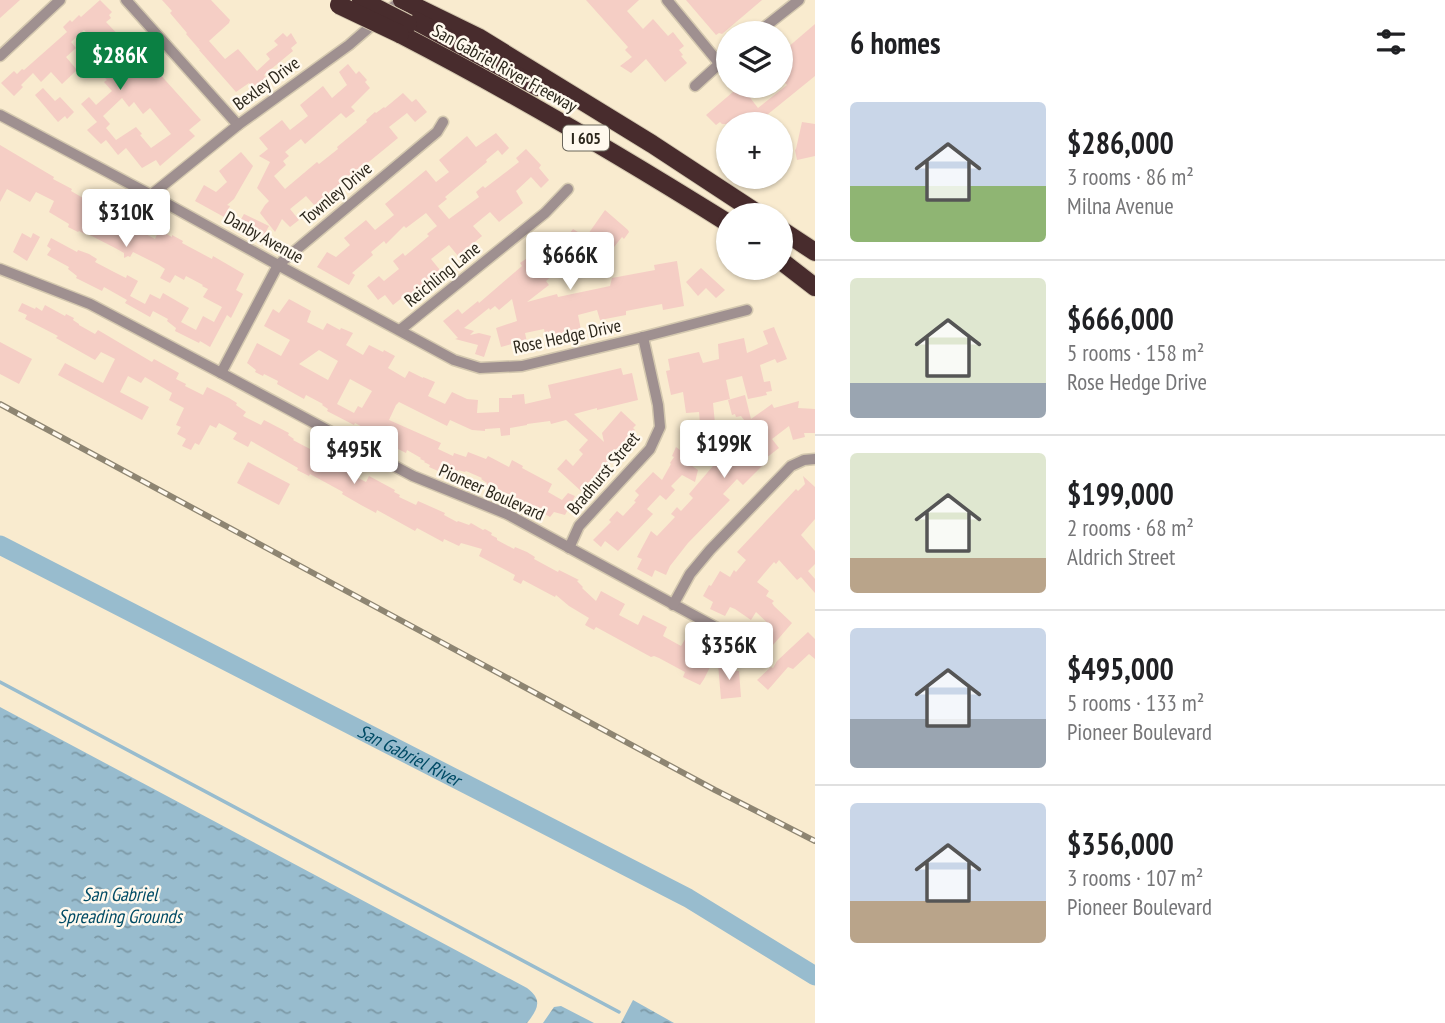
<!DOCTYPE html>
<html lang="en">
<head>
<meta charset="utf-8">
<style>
	body { margin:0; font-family:"PT Sans Narrow",sans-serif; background:#f6f6f6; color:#202124; height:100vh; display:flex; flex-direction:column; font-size:26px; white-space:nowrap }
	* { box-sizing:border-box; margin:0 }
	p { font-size:23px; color:#757577 }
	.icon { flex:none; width:38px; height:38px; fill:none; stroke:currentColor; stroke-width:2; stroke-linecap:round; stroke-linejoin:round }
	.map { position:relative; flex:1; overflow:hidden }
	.sheet { display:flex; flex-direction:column; background:#fff; width:630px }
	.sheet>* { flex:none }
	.controls { position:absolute; left:716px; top:21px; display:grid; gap:14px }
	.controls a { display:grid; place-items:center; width:77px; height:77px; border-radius:50%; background:#fff; box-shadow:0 2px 5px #0004; font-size:35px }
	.price { position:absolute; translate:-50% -60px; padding:0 16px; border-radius:7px; background:#fff; color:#222; font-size:23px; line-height:46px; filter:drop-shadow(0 2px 4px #0008) }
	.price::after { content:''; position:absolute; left:50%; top:42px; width:21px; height:16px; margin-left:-10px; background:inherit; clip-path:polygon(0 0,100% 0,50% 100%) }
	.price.active { background:#0b8043; color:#fff }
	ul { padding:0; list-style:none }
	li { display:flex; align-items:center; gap:21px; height:175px; padding:0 35px }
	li+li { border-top:2px solid #e0e0e0 }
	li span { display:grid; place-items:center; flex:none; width:196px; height:140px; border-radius:7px; color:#555 }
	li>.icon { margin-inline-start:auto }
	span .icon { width:84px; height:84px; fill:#fffc; stroke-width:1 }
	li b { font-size:30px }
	h2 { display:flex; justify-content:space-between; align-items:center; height:84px; padding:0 35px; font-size:30px }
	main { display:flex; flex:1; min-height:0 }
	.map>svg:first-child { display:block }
</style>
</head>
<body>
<main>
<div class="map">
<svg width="815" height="1023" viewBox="0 0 815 1023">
	<defs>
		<pattern id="water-ripples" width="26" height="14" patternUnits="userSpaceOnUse" patternTransform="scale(1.75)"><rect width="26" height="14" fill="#98bcce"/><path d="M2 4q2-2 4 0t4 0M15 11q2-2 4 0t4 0" fill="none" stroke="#7c99a6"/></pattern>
	</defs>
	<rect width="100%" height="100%" fill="#f9ebcf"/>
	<g fill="url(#water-ripples)">
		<path d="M0,707L527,988C543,1000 538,1009 527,1023H0Z"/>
		<path d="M633,1000L674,1023H621Z"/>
		<path d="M561,1006L594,1023H543L554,1007Z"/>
	</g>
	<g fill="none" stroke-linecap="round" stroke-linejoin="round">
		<path stroke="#98bcce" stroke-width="3.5" d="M0,682L619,1012"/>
		<path stroke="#98bcce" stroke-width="19" id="s1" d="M0,545L688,898L815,976"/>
	</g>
	<g fill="#f5cec5" fill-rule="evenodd">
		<path d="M0,0H20L0,18Z"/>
		<path d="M100,0L112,12L109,15L111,18L106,22L124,41L126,39L130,43L131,42L201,120L189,130L195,136L160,166L156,160L142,168L126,148L118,155L106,140L101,144L87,130L97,122L81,104L89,97L96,105L112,91L104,82L107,80L90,62L103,50L84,30L71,42L76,48L66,57L77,70L62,84L51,72L41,82L33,73L21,85L23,87L14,96L1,83L14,71L17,74L22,69L24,70L67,32L63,27L70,20L72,22L79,15L81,17ZM122,98L129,107L134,102L143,114L150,108L171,134L151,148L140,135L142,134L136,127L116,140L106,128L110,124L103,116Z"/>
		<path d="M162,0H211L230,20L229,23L209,41L225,59L238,49L257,71L270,59L266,54L278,45L274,41L283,33L287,37L291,33L297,43L291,48L293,51L264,75L267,78L254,89L249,83L236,92L199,50H200L186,34L187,33L170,13L172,11Z"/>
		<path d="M586,0H639L627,11L643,29L653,19L668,36L673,32L684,46L679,50L683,55L681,56L687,63L665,82L646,59L631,73L620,66L632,57L625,50L628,47Z"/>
		<path d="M686,0H762L722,34L719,33L716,35Z"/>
		<path d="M815,24V76L756,124H722L720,122L716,125L706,115L740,86H760L748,95L758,108L787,85L780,77V54Z"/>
		<path d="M348,64L356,74L359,71L367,80L365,82L370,88L351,107L355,111L346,118L341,113L305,144L301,139L285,152L289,156L283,161L286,165L274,176L285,189L317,162L319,164L338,149L337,147L367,122L366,120L375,112L376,113L384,107L385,108L403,93L412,102L416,99L427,112L415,122L407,113L389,127L398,138L315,206L306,196L290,209L299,220L290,227L282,219L275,232L260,213L265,205L269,201L257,188L270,162L259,156L268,149L259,138L282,120L290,130L308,116L300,105L323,86L332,98L347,85L339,72Z"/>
		<path d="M43,88L55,101L60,97L74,112L67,119L65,116L58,122L35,95Z"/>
		<path d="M802,122L815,124V156L797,160L795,150L796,149Z"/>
		<path d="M496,133L509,148L502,155L498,150L486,160L487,162L445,197L447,199L438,206L449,219L479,197L476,192L483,186L485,188L519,162L516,158L526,149L541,165L539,168L549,180L541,188L531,177L516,191L523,203L499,222L490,212L473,226L482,236L458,256L449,245L431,259L440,270L410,295L408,293L393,305L385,295L378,300L367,286L379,276L384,281L399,269L393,261L403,253L405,256L429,236L427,234L437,226L426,213L406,228L404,226L386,244L384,241L371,252L373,255L352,273L355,275L349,285L317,267L327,252L336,257L350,245L344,238L366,220L375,230L394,215L385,204L426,170L436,182L449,172L439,160L467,136L476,147Z"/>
		<path d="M0,145L54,177L53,179L72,189L71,191L90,202L95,195L140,219L138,230L155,239L159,230L172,237V235L183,241L182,243L212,259L213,256L244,274L236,290L243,294L231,318L227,315L210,347L200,341L199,343L175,331L176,328L167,321L168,319L153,311L150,317L125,303L127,300L104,287L102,291L76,278L77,276L68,269L69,267L47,255L51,249L47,246L51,238L77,252L78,250L89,254L97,259L95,262L114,272L126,278L127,275L138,281L130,296L145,304L150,294L160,299L163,293L189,308L181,322L196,330L203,316L214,322L222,307L203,297L208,289L202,286L203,285L186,276L184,280L175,275L170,283L160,278L165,269L159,265L133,252L130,257L128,256L124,258V253L117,249L86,233L85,234L79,231L78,232L68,227L69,224L49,212L54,201L36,192L30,202L7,189L0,202Z"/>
		<path d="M241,152L253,166L234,199L227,205L230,206L224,217L195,201L204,185L216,192L227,182L219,171Z"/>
		<path d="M605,210L628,230L629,232L624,239L622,237L614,247L612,246L599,262L581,247L570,256L574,261L570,264L572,267L562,274L559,270L546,281L549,285L527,302L557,294L558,297L610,286L612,278L655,270L654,265L677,261L684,306L663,310L662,304L626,311V315L600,320L597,310L578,315L581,330L546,338L544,329L525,333L527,342L515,345V343L501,347L496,328L517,321L512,299L499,310L495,306L490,310L489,308L464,328L474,331L470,335L479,333L491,336L484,357L475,354L478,345L455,339L458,338L443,321L458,309L462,314L478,301L479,303L522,266L520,263L530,256L538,266L556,252L547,241L556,234L563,242L573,229L586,237Z"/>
		<path d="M244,214L269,226L263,237L242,226L244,223L240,221Z"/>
		<path d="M22,233L31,238L33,233L40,237L27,261L13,252Z"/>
		<path d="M701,268L725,290L716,298L706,288L698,296L686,282Z"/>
		<path d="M289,299L311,311L307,322L323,330L327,323L340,330L341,328L353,333L346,345L363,355L369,345L383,352L384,350L395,356L388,368L405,378L409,371L423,378V377L435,382L428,396L445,404L452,392L467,399L478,400L477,413L499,412V398H512V395L524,394L525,404L551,398L548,385L621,368L623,375L632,373L638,400L597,410V408L574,414L604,442L602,433L621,411L636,425L633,428L635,430L630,435L635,439L602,472L600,470L581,491L557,469L566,459L573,466L583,454L579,450L588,440L566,420L551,424L550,421L527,424V425L510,428V435L501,436L500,428L485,429V431L472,430L450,420L447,426L399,402L396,405L389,420L441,443L438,449L453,456L454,453L466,457L468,452L486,459L488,456L509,467L512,460L523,466L522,468L552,484L548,492L562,500L568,493L575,496L565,515L554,512L550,517L511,495L505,493V494L486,485L487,483L481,479L482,478L466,471L465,472L458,470L456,476L439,469L438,471L429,467L430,465L424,462L425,461L420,459L421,458L407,450L406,453L394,447L378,438L379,436L355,423L354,425L327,411L328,409L322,405L323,404L306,395L304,399L277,384L278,381L264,374L263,376L255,372L256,370L247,363L257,343L281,356L290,340L264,326L273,309L279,313ZM319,350L338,361L328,380L299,364ZM350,379L372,391L362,408L358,406L354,413L337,404Z"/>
		<path d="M22,303L35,309L36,307L42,311L45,305L65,316L66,314L74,318L73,320L79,324V325L95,334L98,330L152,362L154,359L179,373L176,379L186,384L185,386L203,395L207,387L229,398L237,403L236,405L246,412L243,416L261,425L264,420L289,433L288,435L294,439L293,440L310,449L312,445L341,461L340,464L350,471L348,473L366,482L369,476L395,490L394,492L400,495L399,497L416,505L418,501L445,513L444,515L457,522L458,521L469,525L471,523L483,530L485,529L492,533L491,535L497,538V540L514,549L515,547L527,552L535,557L534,559L558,572L559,570L579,580L577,581L583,587L582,588L596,601L601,591L625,604L619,615L638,625L643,615L667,627L663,636L681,646L687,636L697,641L696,643L710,650L706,657L713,661L704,679L700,685L683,677L685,672L659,658L654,656L651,657L596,627L594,630L585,625L589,618L569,606L556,595L555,597L523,580L521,584L513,580L515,575L479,556L482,549L461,543L459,546L444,539L443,542L417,528L415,531L377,510L376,513L361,505L342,494L343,492L310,474L309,476L297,470L298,468L251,441L248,447L233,439L237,433L219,423L216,428L210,425L199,445L195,443L191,450L182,446L186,439L177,434L181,427L176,425L184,408L169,400L172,393L145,377L141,383L128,376L120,392L149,407L142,420L58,375L65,363L103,383L115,359L101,352L95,360L56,338L58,336L25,319L27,315L18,311Z"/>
		<path d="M774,327L787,359L777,363L775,359L760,365L764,382L770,381L772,391L766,392L767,395L748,399L742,376L726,380L730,399L713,403L715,424L710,448L704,447L703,450H697L689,464L698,470L695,482L682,475L671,486L675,490L666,500L660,495L647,509L653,514L618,551L605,541L601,547L593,540L611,522L609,520L617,511L623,516L636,502L634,501L639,495L635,491L653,472L662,480L671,464L670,463L674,457L672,456L676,447L680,450L684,433L697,436L700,423L699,412L686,413L683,392L671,395L666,371L670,370L668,359L699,352L703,363L719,359L718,344L744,338L747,353L768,344L763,331Z"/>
		<path d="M0,342L32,359L19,384L0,374Z"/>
		<path d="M745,395L751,419L772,404L774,408L799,401L798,408L815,409V433H804L805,437L793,440L789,426L772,439L779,448L766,458L768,460L743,485L737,479L723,494L730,500L688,543L670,566L666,575L655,570L652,577L637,569L642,559L637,557L651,531L657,536L675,517L671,514L677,507L681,511L693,498L689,494L725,452L737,440L742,445L754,433L741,416L736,417L735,414L732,415L728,400Z"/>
		<path d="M248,462L290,484L279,505L237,483Z"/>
		<path d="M803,476L815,487V519L801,535L815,551V564L808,571L815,579V593L801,577L797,580L779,560L776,564L774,562L757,582L769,591L766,596L774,601L772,603L774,606L792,623L773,645L764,636L772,627L756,612L751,620L735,609L730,607L725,616L710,609L713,602L703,596L709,585L711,586L720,571L730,577L734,570L736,572L746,560L737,552L796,489L798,491L805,484Z"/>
		<path d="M808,632L815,639V659L809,654L793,669L788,667L768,690L757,680L771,667L773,668L777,661Z"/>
		<path d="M718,664H731V671H739L741,697L721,699Z"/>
	</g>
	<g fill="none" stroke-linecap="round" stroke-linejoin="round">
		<defs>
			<g id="minor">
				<path d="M126,0L238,125"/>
				<path d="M667,0L719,63"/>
				<path d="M757,33L799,0"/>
				<path d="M0,56L60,0"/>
				<path d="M695,86L728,56"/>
				<path d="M0,115L151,195L278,265L454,360L480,368L522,366L643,337L747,310"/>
				<path d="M151,195L238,125L349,45L401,0"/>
				<path d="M0,269L90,304L221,373L413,476L507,514L741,641"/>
				<path d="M400,330L545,213L568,189"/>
				<path d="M221,373L278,265L437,132L443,122"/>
				<path d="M569,548L579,526L650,449L660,427L658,405L643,337"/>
				<path d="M673,605L690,574L710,550L791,466L804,460L815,459"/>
			</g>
			<g id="highway">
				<path d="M402,0L478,37L652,144L760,215"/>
				<path d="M414,20L538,87"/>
				<path d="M400,34C512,92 621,156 728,223"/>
				<path d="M780,229L815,252"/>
				<path d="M780,260L815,287"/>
			</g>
		</defs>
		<use href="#minor" stroke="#d4c8af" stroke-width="13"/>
		<use href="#highway" stroke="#d4c8af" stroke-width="20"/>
		<use href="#minor" stroke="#9f9090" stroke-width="10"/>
		<use href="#highway" stroke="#482c2d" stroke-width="18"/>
		<defs>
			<path id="rail" d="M0,404L715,790L815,841"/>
		</defs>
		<use href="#rail" stroke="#8e8572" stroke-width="6"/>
		<use href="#rail" stroke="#fff9ee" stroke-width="3.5" stroke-dasharray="10" stroke-linecap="butt"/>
		<defs>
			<g id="highway-bridge">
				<path d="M361,0L408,24"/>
				<path d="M339,5L400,34"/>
			</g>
		</defs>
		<use href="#highway-bridge" stroke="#d4c8af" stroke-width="20" stroke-linecap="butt"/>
		<use href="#highway-bridge" stroke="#482c2d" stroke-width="18"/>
	</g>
	<g text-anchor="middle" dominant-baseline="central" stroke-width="5" stroke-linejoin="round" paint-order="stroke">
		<rect fill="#fff9ee" stroke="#6b665b" stroke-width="2" x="563" y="125.5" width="46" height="25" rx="5"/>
		<g font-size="16" font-weight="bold" fill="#2c271c">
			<text x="586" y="138">I 605</text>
		</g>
		<g font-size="18" fill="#2c271c" stroke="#fff9ee">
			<text transform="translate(505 68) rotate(29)">San Gabriel River Freeway</text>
			<text transform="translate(266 83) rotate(-36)">Bexley Drive</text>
			<text transform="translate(336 193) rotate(-40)">Townley Drive</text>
			<text transform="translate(264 237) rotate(29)">Danby Avenue</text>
			<text transform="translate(442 274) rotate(-39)">Reichling Lane</text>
			<text transform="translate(567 336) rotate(-12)">Rose Hedge Drive</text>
			<text transform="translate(603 473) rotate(-50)">Bradhurst Street</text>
			<text transform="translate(492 492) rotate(24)">Pioneer Boulevard</text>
		</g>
		<g font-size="19" font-style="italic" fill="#004b65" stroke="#fff9ee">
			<text stroke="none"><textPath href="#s1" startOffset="460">San Gabriel River</textPath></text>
			<text x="120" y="894">San Gabriel<tspan x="120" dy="22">Spreading Grounds</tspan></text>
		</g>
	</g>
</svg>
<div class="controls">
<a><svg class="icon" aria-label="layers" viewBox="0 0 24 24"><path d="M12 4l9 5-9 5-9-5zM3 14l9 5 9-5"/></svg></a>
<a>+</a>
<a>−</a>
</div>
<b class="price active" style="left:120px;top:92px">$286K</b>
<b class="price" style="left:126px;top:249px">$310K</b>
<b class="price" style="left:570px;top:292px">$666K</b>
<b class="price" style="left:724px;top:480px">$199K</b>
<b class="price" style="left:354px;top:486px">$495K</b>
<b class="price" style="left:729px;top:682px">$356K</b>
</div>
<section class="sheet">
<h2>6 homes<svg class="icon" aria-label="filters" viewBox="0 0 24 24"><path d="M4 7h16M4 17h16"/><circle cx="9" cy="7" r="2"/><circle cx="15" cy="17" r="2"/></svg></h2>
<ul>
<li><span style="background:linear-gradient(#c9d6e8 60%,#8fb573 0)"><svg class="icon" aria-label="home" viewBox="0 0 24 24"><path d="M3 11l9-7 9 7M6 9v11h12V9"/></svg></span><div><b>$286,000</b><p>3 rooms · 86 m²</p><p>Milna Avenue</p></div></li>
<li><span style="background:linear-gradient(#dfe7d0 75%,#9aa5b1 0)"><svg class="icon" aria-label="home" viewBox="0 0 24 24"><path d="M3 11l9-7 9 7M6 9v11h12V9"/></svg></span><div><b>$666,000</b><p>5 rooms · 158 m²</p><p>Rose Hedge Drive</p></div></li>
<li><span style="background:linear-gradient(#dfe7d0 75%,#b9a48a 0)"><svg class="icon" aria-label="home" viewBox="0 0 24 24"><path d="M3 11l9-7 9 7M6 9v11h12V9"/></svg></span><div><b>$199,000</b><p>2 rooms · 68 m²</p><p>Aldrich Street</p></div></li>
<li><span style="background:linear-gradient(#c9d6e8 65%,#9aa5b1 0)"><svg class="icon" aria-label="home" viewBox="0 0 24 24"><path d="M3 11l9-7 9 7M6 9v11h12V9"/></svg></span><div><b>$495,000</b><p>5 rooms · 133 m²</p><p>Pioneer Boulevard</p></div></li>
<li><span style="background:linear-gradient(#c9d6e8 70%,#b9a48a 0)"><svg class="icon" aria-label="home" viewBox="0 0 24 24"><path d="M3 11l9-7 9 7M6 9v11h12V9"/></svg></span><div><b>$356,000</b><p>3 rooms · 107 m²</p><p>Pioneer Boulevard</p></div></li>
</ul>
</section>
</main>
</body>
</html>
